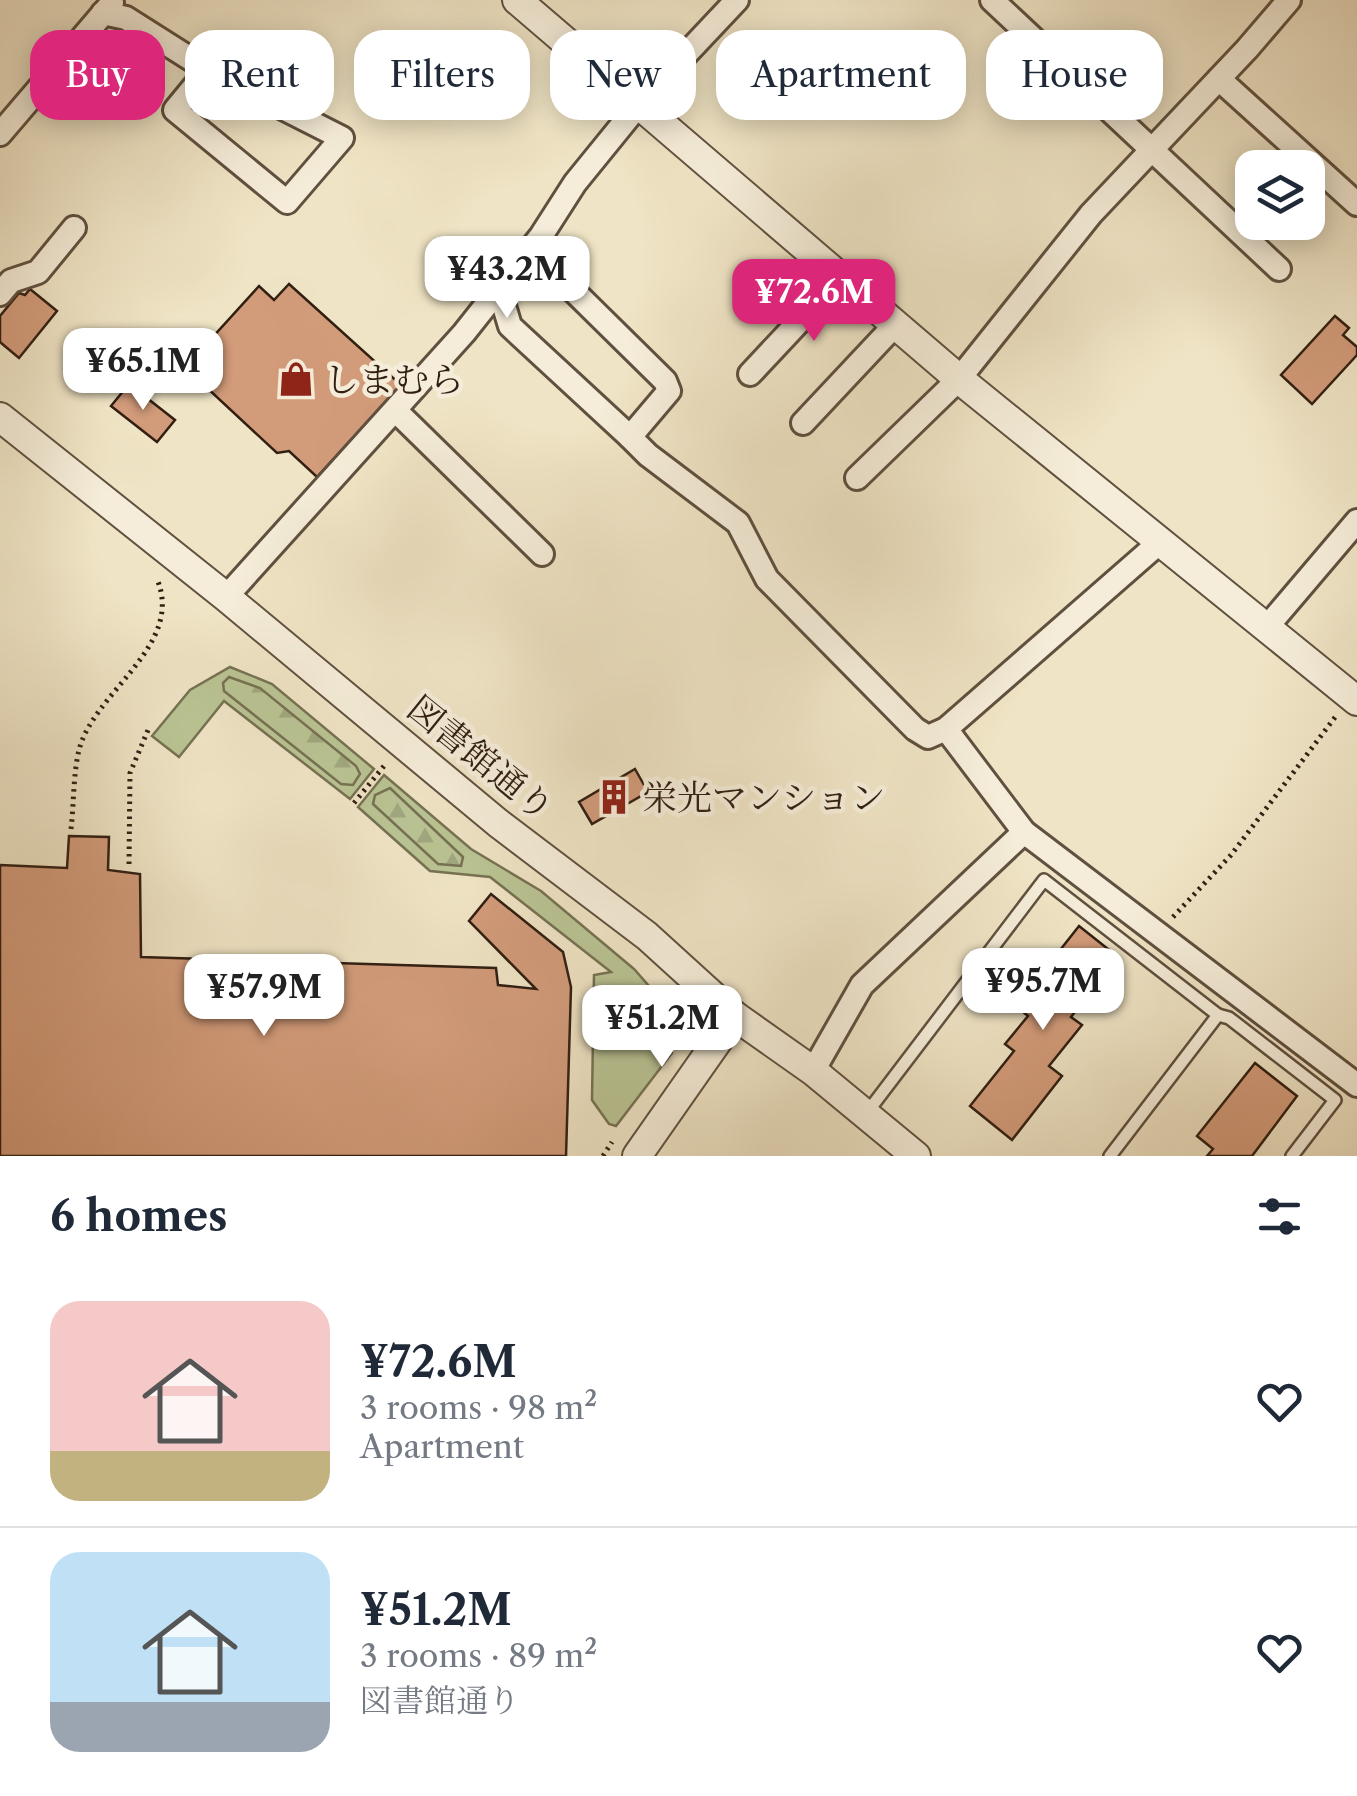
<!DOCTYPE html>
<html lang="en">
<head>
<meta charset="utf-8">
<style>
	body { margin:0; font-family:"Libre Caslon Text","Noto Serif JP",serif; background:#f2f2f3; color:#1f2937; height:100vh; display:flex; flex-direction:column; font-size:38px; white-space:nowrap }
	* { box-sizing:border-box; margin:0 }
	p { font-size:32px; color:#747a83 }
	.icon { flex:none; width:55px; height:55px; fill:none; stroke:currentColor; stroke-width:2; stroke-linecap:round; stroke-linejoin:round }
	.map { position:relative; height:1156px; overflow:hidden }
	.sheet { display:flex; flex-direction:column; background:#fff; flex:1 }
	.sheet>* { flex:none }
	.banner { position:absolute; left:30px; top:30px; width:1298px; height:90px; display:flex; gap:20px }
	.buttons { position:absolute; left:1235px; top:150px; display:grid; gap:20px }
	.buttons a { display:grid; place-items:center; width:90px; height:90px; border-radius:20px; background:#fff; box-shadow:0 5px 25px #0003; font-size:50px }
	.price { position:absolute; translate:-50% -85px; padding:0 22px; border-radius:20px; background:#fff; color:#222; font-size:32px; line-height:65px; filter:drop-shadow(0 2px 5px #0008) }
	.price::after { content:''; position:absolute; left:50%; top:60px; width:30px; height:22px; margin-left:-15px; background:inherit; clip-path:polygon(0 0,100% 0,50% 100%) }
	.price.on { background:#db2777; color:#fff }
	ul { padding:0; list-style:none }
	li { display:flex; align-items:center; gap:30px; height:250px; padding:0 50px }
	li+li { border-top:2px solid #e0e1e3 }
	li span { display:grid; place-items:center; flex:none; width:280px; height:200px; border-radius:30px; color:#555 }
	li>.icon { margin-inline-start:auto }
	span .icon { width:120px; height:120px; fill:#fffc; stroke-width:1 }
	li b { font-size:42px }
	h2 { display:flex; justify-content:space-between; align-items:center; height:120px; padding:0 50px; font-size:42px }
	.chip { padding:0 35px; border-radius:30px; background:#fff; box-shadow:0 5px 25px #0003; font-size:35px; line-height:90px }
	.chip.on { background:#db2777; color:#fff }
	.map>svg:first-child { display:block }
</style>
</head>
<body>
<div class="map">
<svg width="1357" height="1156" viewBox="0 0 1357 1156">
	<defs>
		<pattern id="forest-firs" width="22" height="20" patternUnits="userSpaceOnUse" patternTransform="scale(2.5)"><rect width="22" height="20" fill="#bac494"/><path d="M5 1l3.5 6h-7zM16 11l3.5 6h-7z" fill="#a0a87f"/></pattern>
	</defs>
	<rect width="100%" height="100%" fill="#efe4c5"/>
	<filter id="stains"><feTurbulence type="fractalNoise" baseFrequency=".002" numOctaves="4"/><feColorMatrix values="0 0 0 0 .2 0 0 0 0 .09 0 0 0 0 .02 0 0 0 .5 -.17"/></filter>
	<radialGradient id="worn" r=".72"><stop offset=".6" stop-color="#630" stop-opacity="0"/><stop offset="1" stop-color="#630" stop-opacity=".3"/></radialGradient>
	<g fill="#bac494" stroke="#767253" stroke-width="2.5">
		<path d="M230,667L272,684L374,769L350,799L224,701L179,757L152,736L190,690Z"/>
		<path d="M384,775L471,849L541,891L634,969L663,1002L672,1053L616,1126L609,1124L592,1100L594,975L611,972L490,877L430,871L358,807Z"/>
	</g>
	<g fill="url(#forest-firs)" stroke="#767253" stroke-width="2.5">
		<path d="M229,677L260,688L356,766L360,774L353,785L341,784L224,691L223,683Z"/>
		<path d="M390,788L463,857L461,866L438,864L373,804L375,795Z"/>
	</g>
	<g fill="#d29b7a" stroke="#311f12" stroke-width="2.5">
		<path d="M289,284L401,385L317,477L289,451L277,453L191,373V361L259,286L274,300Z"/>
		<path d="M30,289L57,311L19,358L0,342V316L19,293L25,295Z"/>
		<path d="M1335,316L1349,328L1343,335L1357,347V355L1312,404L1281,375Z"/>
		<path d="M129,384L175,420L157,442L111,406Z"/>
		<path d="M635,769L648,792L592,824L579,802Z"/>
		<path d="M69,836L109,837L108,870L140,874L141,957L496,968L498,985L536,989L469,921L491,894L563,952L571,987L566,1156H0V865L67,868Z"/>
		<path d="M1079,926L1118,957L1071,1017L1082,1025L1049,1066L1062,1076L1012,1140L970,1106L1014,1051L1005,1044L1028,1016L1016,1006Z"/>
		<path d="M1255,1063L1297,1096L1252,1156H1207L1213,1149L1197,1136Z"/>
	</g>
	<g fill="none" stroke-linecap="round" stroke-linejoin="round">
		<defs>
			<g id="service">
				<path d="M1218,1015L1229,1018L1335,1100L1292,1156"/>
				<path d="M866,1114L1044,880L1218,1015L1110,1156"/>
			</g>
			<g id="minor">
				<path d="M992,0L1279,269"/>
				<path d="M103,13L126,18L208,70L342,138L287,202L175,110L208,70"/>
				<path d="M1219,79L1357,204"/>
				<path d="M0,134L112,3"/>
				<path d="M499,289L510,326L630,437L669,391L665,381L531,249"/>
				<path d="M0,294L11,281L38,272L74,228"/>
				<path d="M750,374L840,278"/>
				<path d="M396,411L542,554"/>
				<path d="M803,423L895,325"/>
				<path d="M630,437L648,455L738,523L767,579L915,729L928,737L946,729L1160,542"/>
				<path d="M857,478L959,379L1091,214L1247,49L1289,0"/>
				<path d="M226,597L464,333L541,236L575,183L640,103L737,0"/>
				<path d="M1267,627L1357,521"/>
				<path d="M946,729L1024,832L1357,1085"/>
				<path d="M813,1071L862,985L1024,832"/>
			</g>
			<g id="tertiary">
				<path d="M517,0L959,379L1357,701"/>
				<path d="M0,417L226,597L498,823L647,936L735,1016L813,1071L916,1156"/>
				<path d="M637,1156L735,1016"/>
			</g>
		</defs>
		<use href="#service" stroke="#60503f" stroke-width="16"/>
		<use href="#minor" stroke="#60503f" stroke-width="28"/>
		<use href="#tertiary" stroke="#60503f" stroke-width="32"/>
		<g stroke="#311f12" stroke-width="5" stroke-dasharray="2.5 5" stroke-linecap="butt">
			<path d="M354,803L384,766"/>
			<path d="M71,829C74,804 73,775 79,750C94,691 185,646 157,579"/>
			<path d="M129,864L130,773L148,730"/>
			<path d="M1173,917L1231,855L1336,716"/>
			<path d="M603,1156L612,1142"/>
		</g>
		<use href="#service" stroke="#f5edd9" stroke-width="11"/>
		<use href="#minor" stroke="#f5edd9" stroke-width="22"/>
		<use href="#tertiary" stroke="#f5edd9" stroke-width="28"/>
	</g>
	<defs>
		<symbol id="shop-bare" viewBox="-9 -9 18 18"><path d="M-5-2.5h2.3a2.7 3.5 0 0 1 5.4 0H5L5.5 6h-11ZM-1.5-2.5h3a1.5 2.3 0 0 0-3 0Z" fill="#8f2418" stroke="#f5edd9" stroke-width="2.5" paint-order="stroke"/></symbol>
		<symbol id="building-bare" viewBox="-9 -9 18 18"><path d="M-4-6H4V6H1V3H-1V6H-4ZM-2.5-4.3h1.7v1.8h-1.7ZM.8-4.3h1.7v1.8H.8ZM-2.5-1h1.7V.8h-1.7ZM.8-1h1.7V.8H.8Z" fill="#8f2418" stroke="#f5edd9" stroke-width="2.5" paint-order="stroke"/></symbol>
	</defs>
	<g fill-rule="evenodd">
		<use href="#shop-bare" x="271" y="354" width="50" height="50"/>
		<use href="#building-bare" x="589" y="772" width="50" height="50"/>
	</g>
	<g text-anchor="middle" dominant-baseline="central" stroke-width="9" stroke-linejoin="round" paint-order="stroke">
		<g font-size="35" fill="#311f12" stroke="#f5edd9" text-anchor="start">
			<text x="324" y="379">しまむら</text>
			<text x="642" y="797">栄光マンション</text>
		</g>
		<g font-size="35" fill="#311f12" stroke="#f5edd9">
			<text transform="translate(481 758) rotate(39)">図書館通り</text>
		</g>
	</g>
	<rect width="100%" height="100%" filter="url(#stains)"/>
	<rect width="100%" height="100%" fill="url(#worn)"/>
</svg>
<div class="buttons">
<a><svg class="icon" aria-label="layers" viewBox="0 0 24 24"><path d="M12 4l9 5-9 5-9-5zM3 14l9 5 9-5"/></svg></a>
</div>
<b class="price" style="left:507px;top:321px">¥43.2M</b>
<b class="price on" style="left:814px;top:344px">¥72.6M</b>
<b class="price" style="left:143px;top:413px">¥65.1M</b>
<b class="price" style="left:1043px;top:1033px">¥95.7M</b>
<b class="price" style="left:264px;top:1039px">¥57.9M</b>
<b class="price" style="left:662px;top:1070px">¥51.2M</b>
<div class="banner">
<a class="chip on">Buy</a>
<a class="chip">Rent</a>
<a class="chip">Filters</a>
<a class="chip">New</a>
<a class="chip">Apartment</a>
<a class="chip">House</a>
</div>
</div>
<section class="sheet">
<h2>6 homes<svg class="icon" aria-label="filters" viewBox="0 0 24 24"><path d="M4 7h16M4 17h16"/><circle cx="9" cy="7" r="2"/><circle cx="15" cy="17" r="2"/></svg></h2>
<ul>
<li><span style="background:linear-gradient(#f6c9c9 75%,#c2b280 0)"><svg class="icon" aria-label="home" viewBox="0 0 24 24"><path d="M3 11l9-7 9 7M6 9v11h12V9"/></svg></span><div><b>¥72.6M</b><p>3 rooms · 98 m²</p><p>Apartment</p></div><svg class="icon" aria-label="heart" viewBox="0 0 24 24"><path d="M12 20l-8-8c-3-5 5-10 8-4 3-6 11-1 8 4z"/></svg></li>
<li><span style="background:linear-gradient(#bfe0f5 75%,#9aa5b1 0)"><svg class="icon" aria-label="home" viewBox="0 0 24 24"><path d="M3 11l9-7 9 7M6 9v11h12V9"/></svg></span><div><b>¥51.2M</b><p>3 rooms · 89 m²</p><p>図書館通り</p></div><svg class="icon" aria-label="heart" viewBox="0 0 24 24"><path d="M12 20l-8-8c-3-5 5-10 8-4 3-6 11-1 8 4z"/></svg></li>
</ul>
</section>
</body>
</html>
